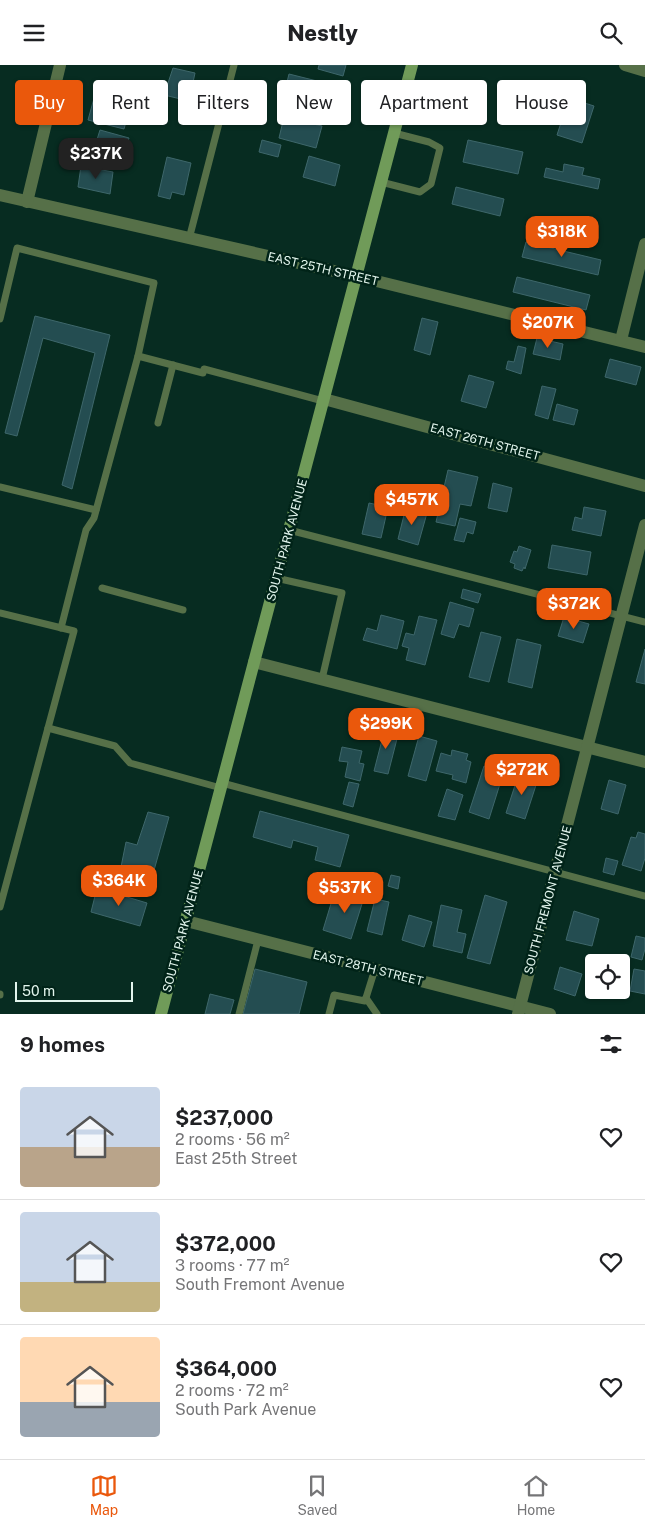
<!DOCTYPE html>
<html lang="en">
<head>
<meta charset="utf-8">
<style>
	body { margin:0; font-family:"Public Sans",sans-serif; background:#f6f6f6; color:#202124; height:100vh; display:flex; flex-direction:column; font-size:19px; white-space:nowrap }
	* { box-sizing:border-box; margin:0 }
	p { font-size:16px; color:#757577 }
	.icon { flex:none; width:28px; height:28px; fill:none; stroke:currentColor; stroke-width:2; stroke-linecap:round; stroke-linejoin:round }
	.map { position:relative; height:949px; overflow:hidden }
	.panel { display:flex; flex-direction:column; background:#fff; flex:1 }
	.panel>* { flex:none }
	.guide { position:absolute; left:15px; top:15px; width:615px; height:45px; display:flex; gap:10px }
	.fabs { position:absolute; left:585px; top:889px; display:grid; gap:10px }
	.fabs a { display:grid; place-items:center; width:45px; height:45px; border-radius:5px; background:#fff; box-shadow:0 1px 4px #0004; font-size:25px }
	.scale { position:absolute; left:15px; bottom:12px; width:118px; box-sizing:border-box; padding-left:5px; border:2px solid #e2f5ed; border-top:0; font-size:14px; line-height:18px; white-space:nowrap; color:#e2f5ed; -webkit-text-stroke:4px #002318; paint-order:stroke }
	.price { position:absolute; translate:-50% -42px; padding:0 11px; border-radius:10px; background:#ea580c; color:#fff; font-size:16px; line-height:32px; filter:drop-shadow(0 1px 2px #0008) }
	.price::after { content:''; position:absolute; left:50%; top:30px; width:15px; height:11px; margin-left:-8px; background:inherit; clip-path:polygon(0 0,100% 0,50% 100%) }
	.price.current { background:#222; color:#fff }
	ul { padding:0; list-style:none }
	li { display:flex; align-items:center; gap:15px; height:125px; padding:0 20px }
	li+li { border-top:1px solid #e0e0e0 }
	li span { display:grid; place-items:center; flex:none; width:140px; height:100px; border-radius:5px; color:#555 }
	li>.icon { margin-inline-start:auto }
	span .icon { width:60px; height:60px; fill:#fffc; stroke-width:1 }
	li b { font-size:21px }
	h2 { display:flex; justify-content:space-between; align-items:center; height:60px; padding:0 20px; font-size:21px }
	.chip { padding:0 18px; border-radius:5px; background:#fff; box-shadow:0 1px 4px #0004; font-size:18px; line-height:45px }
	.chip.current { background:#ea580c; color:#fff }
	header { display:flex; justify-content:space-between; align-items:center; height:65px; padding:0 20px; background:#fff; font-size:22px; font-weight:800 }
	.tabs { display:flex; justify-content:space-around; align-items:center; height:70px; border-top:1px solid #e0e0e0; background:#fff; font-size:14px; color:#757577 }
	.tabs a { display:grid; justify-items:center; gap:2px }
	.tabs .current { color:#ea580c }
	.map>svg:first-child { display:block }
</style>
</head>
<body>
<header><svg class="icon" aria-label="menu" viewBox="0 0 24 24"><path d="M4 6h16M4 12h16M4 18h16"/></svg>Nestly<svg class="icon" aria-label="search" viewBox="0 0 24 24"><circle cx="10" cy="10" r="6"/><path d="M15 15l6 6"/></svg></header>
<div class="map">
<svg width="645" height="949" viewBox="0 0 645 949">
	<rect width="100%" height="100%" fill="#072c21"/>
	<g fill="#244d51" stroke="#3e676b">
		<path d="M319,0H346L343,11L318,4Z"/>
		<path d="M173,3L195,8L189,36L164,30Z"/>
		<path d="M289,9L333,20L329,37L314,34L312,44L282,37Z"/>
		<path d="M96,26L132,35L124,64L88,55Z"/>
		<path d="M569,33L594,41L582,78L557,70Z"/>
		<path d="M284,52L322,61L316,83L279,73Z"/>
		<path d="M100,65L129,73L122,97L106,93L108,85L95,81Z"/>
		<path d="M262,75L281,80L278,92L259,87Z"/>
		<path d="M468,75L523,87L518,109L463,97Z"/>
		<path d="M309,91L340,100L335,121L303,112Z"/>
		<path d="M167,92L191,98L184,130L172,127L170,134L158,131Z"/>
		<path d="M564,99L584,103L582,110L600,114L598,124L544,112L546,103L563,107Z"/>
		<path d="M81,101L113,107L110,129L78,122Z"/>
		<path d="M456,122L504,134L500,151L452,139Z"/>
		<path d="M526,177L601,195L598,210L522,192Z"/>
		<path d="M517,212L590,230L586,245L513,227Z"/>
		<path d="M35,251L110,270L72,424L62,420L95,288L43,273L17,371L5,368Z"/>
		<path d="M422,253L438,257L430,290L414,285Z"/>
		<path d="M537,273L563,279L560,295L533,289Z"/>
		<path d="M518,281L526,283L521,309L506,304L508,296L514,297Z"/>
		<path d="M610,294L641,302L636,320L605,312Z"/>
		<path d="M469,310L494,317L486,343L461,336Z"/>
		<path d="M542,321L556,324L548,354L535,350Z"/>
		<path d="M557,339L578,345L574,360L553,355Z"/>
		<path d="M448,405L478,412L471,441L460,439L455,461L436,457Z"/>
		<path d="M493,418L512,423L507,447L488,443Z"/>
		<path d="M369,438L388,442L381,473L362,469Z"/>
		<path d="M406,442L427,448L418,480L398,474Z"/>
		<path d="M584,442L606,446L601,471L572,465L575,452L582,454Z"/>
		<path d="M460,453L476,457L473,469L467,467L464,477L454,475Z"/>
		<path d="M552,480L591,487L587,510L548,503Z"/>
		<path d="M519,481L531,485L525,504L524,502L522,506L514,503L515,499L510,497L514,486L517,487Z"/>
		<path d="M463,524L481,529L478,538L461,533Z"/>
		<path d="M450,537L474,544L469,562L459,559L454,573L441,569Z"/>
		<path d="M381,550L404,556L397,584L363,575L367,563L377,566Z"/>
		<path d="M419,551L437,555L425,600L406,595L409,583L402,581L406,568L414,570Z"/>
		<path d="M564,552L589,559L583,578L558,571Z"/>
		<path d="M481,567L501,572L489,617L469,612Z"/>
		<path d="M517,574L541,580L532,623L508,617Z"/>
		<path d="M645,584V619L636,617Z"/>
		<path d="M380,661L399,666L388,709L374,706L383,671L378,669Z"/>
		<path d="M419,671L437,676L426,716L408,711Z"/>
		<path d="M342,682L362,686L359,698L364,699L360,716L345,712L348,697L339,696Z"/>
		<path d="M452,685L468,689L466,695L471,697L466,718L452,714L453,710L436,706L441,688L451,691Z"/>
		<path d="M484,701L504,706L489,754L469,747Z"/>
		<path d="M519,708L538,714L525,754L506,748Z"/>
		<path d="M609,715L626,720L618,749L601,744Z"/>
		<path d="M349,717L359,719L353,742L343,739Z"/>
		<path d="M447,724L463,730L455,755L438,751Z"/>
		<path d="M260,746L349,770L340,802L315,795L318,782L293,775L291,783L253,772Z"/>
		<path d="M148,747L169,752L151,816L120,807L126,777L137,780Z"/>
		<path d="M638,767L645,769V793L641,806L622,800L631,772L636,773Z"/>
		<path d="M606,793L618,796L614,810L603,807Z"/>
		<path d="M391,810L400,812L398,824L388,821Z"/>
		<path d="M351,822L366,826L351,874L323,865L333,832L346,836Z"/>
		<path d="M97,823L147,838L140,861L91,847Z"/>
		<path d="M485,830L507,837L490,899L467,893Z"/>
		<path d="M375,834L389,837L382,870L367,866Z"/>
		<path d="M441,840L462,845L457,867L466,869L462,888L433,881Z"/>
		<path d="M574,846L599,854L592,881L566,875Z"/>
		<path d="M409,850L432,857L424,882L402,875Z"/>
		<path d="M636,871L645,873V884L642,895L631,892Z"/>
		<path d="M560,902L582,909L575,931L554,924Z"/>
		<path d="M255,904L307,917L299,949H243Z"/>
		<path d="M634,904L645,906V929L630,926Z"/>
		<path d="M210,929L234,935L230,949H205Z"/>
	</g>
	<g fill="none" stroke-linecap="round" stroke-linejoin="round">
		<g stroke="#567048" stroke-width="7">
			<path d="M381,117L420,127L431,119L440,83L429,77L394,68"/>
			<path d="M189,174L234,0"/>
			<path d="M0,254L17,183L154,218L138,291"/>
			<path d="M204,304L323,336"/>
			<path d="M158,358L173,300"/>
			<path d="M0,422L96,445"/>
			<path d="M289,465L645,557"/>
			<path d="M276,513L342,528L322,614"/>
			<path d="M102,523L183,545"/>
			<path d="M0,548L74,566L0,842"/>
			<path d="M61,563L86,465L94,453L138,291L203,308"/>
			<path d="M48,663L115,681L130,698L221,723"/>
			<path d="M222,718L645,831"/>
			<path d="M0,929V930"/>
			<path d="M366,933L377,949"/>
			<path d="M239,949L258,875"/>
			<path d="M329,949L334,930L365,936L375,904"/>
		</g>
		<g stroke="#567048" stroke-width="12">
			<path d="M625,0L645,6"/>
			<path d="M0,130L356,211L645,282"/>
			<path d="M27,137L60,0"/>
			<path d="M621,275L645,179"/>
			<path d="M324,334L645,421"/>
			<path d="M254,597L645,697"/>
			<path d="M186,856L550,949"/>
			<path d="M518,949L645,460"/>
		</g>
		<path stroke="#709b59" stroke-width="12" d="M161,949L412,0"/>
	</g>
	<g text-anchor="middle" dominant-baseline="central" stroke-width="5" stroke-linejoin="round" paint-order="stroke">
		<g font-size="12" fill="#e2f5ed" stroke="#002318">
			<text transform="translate(323 204) rotate(13)">EAST 25TH STREET</text>
			<text transform="translate(485 377) rotate(15)">EAST 26TH STREET</text>
			<text transform="translate(287 475) rotate(-75)">SOUTH PARK AVENUE</text>
			<text transform="translate(548 835) rotate(-75)">SOUTH FREMONT AVENUE</text>
			<text transform="translate(183 866) rotate(-75)">SOUTH PARK AVENUE</text>
			<text transform="translate(368 903) rotate(14)">EAST 28TH STREET</text>
		</g>
	</g>
</svg>
<div class="fabs">
<a><svg class="icon" aria-label="locate" viewBox="0 0 24 24"><circle cx="12" cy="12" r="6"/><path d="M12 2v4M12 18v4M2 12h4M18 12h4"/></svg></a>
</div>
<div class="scale">50 m</div>
<b class="price current" style="left:96px;top:115px">$237K</b>
<b class="price" style="left:562px;top:193px">$318K</b>
<b class="price" style="left:548px;top:284px">$207K</b>
<b class="price" style="left:412px;top:461px">$457K</b>
<b class="price" style="left:574px;top:565px">$372K</b>
<b class="price" style="left:386px;top:685px">$299K</b>
<b class="price" style="left:522px;top:731px">$272K</b>
<b class="price" style="left:119px;top:842px">$364K</b>
<b class="price" style="left:345px;top:849px">$537K</b>
<div class="guide">
<a class="chip current">Buy</a>
<a class="chip">Rent</a>
<a class="chip">Filters</a>
<a class="chip">New</a>
<a class="chip">Apartment</a>
<a class="chip">House</a>
</div>
</div>
<section class="panel">
<h2>9 homes<svg class="icon" aria-label="filters" viewBox="0 0 24 24"><path d="M4 7h16M4 17h16"/><circle cx="9" cy="7" r="2"/><circle cx="15" cy="17" r="2"/></svg></h2>
<ul>
<li><span style="background:linear-gradient(#c9d6e8 60%,#b9a48a 0)"><svg class="icon" aria-label="home" viewBox="0 0 24 24"><path d="M3 11l9-7 9 7M6 9v11h12V9"/></svg></span><div><b>$237,000</b><p>2 rooms · 56 m²</p><p>East 25th Street</p></div><svg class="icon" aria-label="heart" viewBox="0 0 24 24"><path d="M12 20l-8-8c-3-5 5-10 8-4 3-6 11-1 8 4z"/></svg></li>
<li><span style="background:linear-gradient(#c9d6e8 70%,#c2b280 0)"><svg class="icon" aria-label="home" viewBox="0 0 24 24"><path d="M3 11l9-7 9 7M6 9v11h12V9"/></svg></span><div><b>$372,000</b><p>3 rooms · 77 m²</p><p>South Fremont Avenue</p></div><svg class="icon" aria-label="heart" viewBox="0 0 24 24"><path d="M12 20l-8-8c-3-5 5-10 8-4 3-6 11-1 8 4z"/></svg></li>
<li><span style="background:linear-gradient(#ffd9b3 65%,#9aa5b1 0)"><svg class="icon" aria-label="home" viewBox="0 0 24 24"><path d="M3 11l9-7 9 7M6 9v11h12V9"/></svg></span><div><b>$364,000</b><p>2 rooms · 72 m²</p><p>South Park Avenue</p></div><svg class="icon" aria-label="heart" viewBox="0 0 24 24"><path d="M12 20l-8-8c-3-5 5-10 8-4 3-6 11-1 8 4z"/></svg></li>
</ul>
</section>
<nav class="tabs">
<a class="current"><svg class="icon" aria-label="map" viewBox="0 0 24 24"><path d="M3 6l6-2 6 2 6-2v14l-6 2-6-2-6 2zM9 4v14M15 6v14"/></svg>Map</a>
<a><svg class="icon" aria-label="saved" viewBox="0 0 24 24"><path d="M7 4h10v16l-5-4-5 4z"/></svg>Saved</a>
<a><svg class="icon" aria-label="home" viewBox="0 0 24 24"><path d="M3 11l9-7 9 7M6 9v11h12V9"/></svg>Home</a>
</nav>
</body>
</html>
